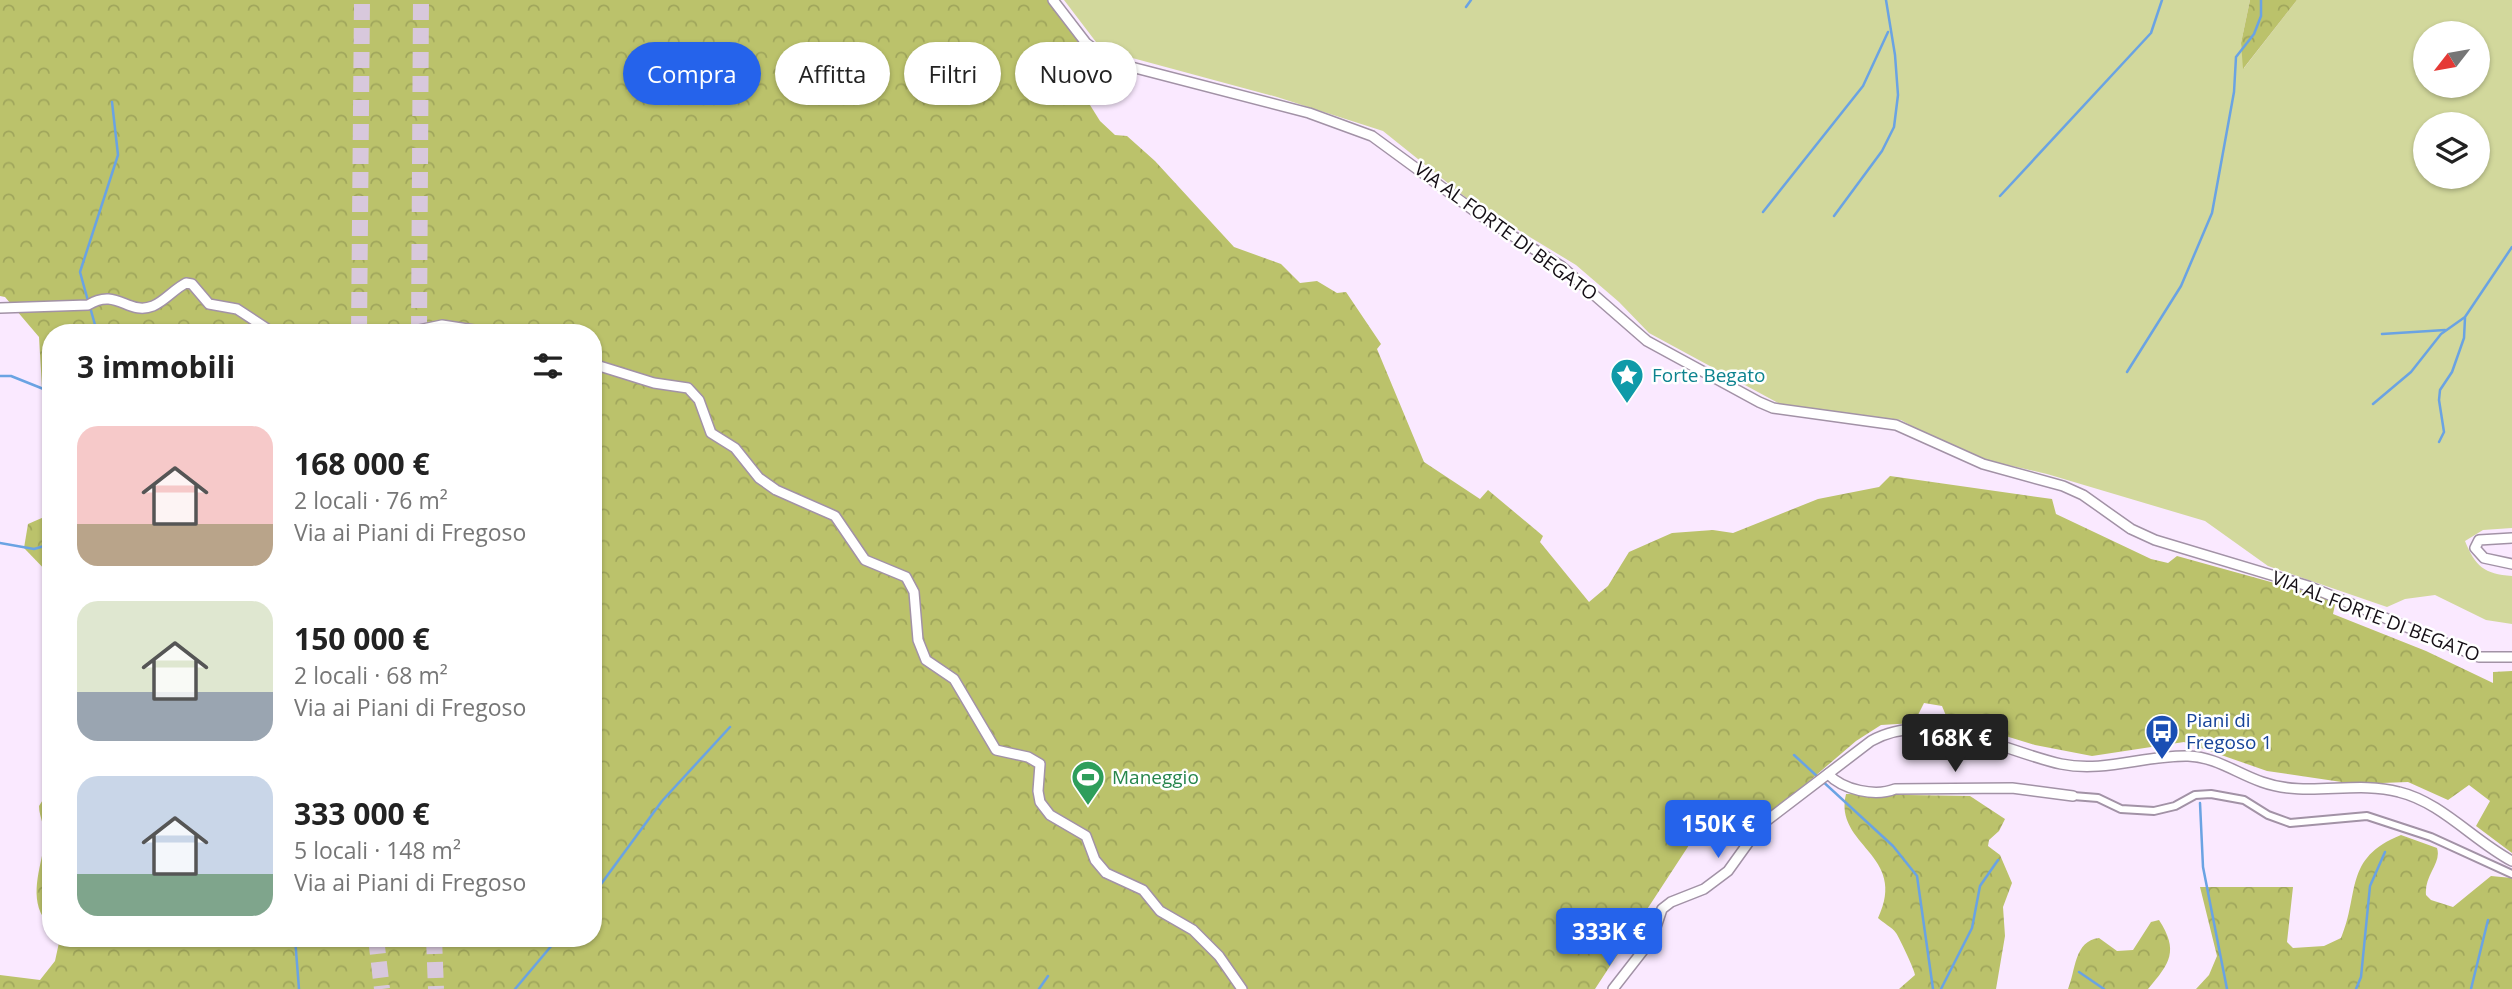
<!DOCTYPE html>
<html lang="it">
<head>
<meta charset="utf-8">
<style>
	body { margin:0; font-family:"Open Sans",sans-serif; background:#f6f6f6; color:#222; height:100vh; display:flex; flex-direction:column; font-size:26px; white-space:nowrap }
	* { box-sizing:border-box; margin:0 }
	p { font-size:23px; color:#767676 }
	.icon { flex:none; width:38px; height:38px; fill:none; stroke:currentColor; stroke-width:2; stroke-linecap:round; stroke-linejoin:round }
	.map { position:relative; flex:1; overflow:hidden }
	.side { position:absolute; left:42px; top:324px; width:560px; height:623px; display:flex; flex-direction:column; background:#fff; border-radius:28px; box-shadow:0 2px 5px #0004 }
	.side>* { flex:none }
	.hud { position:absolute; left:623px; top:42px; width:665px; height:63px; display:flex; gap:14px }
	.needle { width:46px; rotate:239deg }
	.buttons { position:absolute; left:2413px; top:21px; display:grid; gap:14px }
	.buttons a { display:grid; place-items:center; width:77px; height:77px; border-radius:50%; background:#fff; box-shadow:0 2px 5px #0004; font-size:35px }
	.price { position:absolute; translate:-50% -60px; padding:0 16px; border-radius:7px; background:#2563eb; color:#fff; font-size:23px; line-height:46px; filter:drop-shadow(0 2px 4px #0008) }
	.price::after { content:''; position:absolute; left:50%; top:42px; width:21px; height:16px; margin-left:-10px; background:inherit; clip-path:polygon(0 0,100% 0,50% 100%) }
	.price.active { background:#222; color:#fff }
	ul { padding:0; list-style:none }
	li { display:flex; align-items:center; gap:21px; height:175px; padding:0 35px }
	li span { display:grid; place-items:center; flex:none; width:196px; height:140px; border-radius:21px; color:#555 }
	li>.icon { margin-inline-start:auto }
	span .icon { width:84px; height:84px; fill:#fffc; stroke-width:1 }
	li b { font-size:30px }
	h2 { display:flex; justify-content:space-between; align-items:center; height:84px; padding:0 35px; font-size:30px }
	.chip { padding:0 24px; border-radius:32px; background:#fff; box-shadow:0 2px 5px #0004; font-size:24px; line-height:63px }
	.chip.active { background:#2563eb; color:#fff }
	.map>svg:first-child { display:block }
</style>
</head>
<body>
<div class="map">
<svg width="2512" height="989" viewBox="0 0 2512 989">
	<defs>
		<pattern id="forest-crowns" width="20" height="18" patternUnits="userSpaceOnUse" patternTransform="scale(1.75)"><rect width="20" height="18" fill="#bbc26b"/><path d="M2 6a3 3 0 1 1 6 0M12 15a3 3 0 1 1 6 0" fill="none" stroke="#a0a65c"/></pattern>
	</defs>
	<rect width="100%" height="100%" fill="#fae9ff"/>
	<path fill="#d2d89c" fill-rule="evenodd" d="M1064,0H2250L2241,43L2244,68L2297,0H2512V528L2483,530L2465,541C2475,566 2484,574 2512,576V624L2486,620L2435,595L2405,599L2387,607L2268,566L2205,521L2047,474L1986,460L1942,443L1901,420L1780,404L1649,333L1619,302L1576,265L1469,200L1383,131L1277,97L1125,56L1096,42ZM2426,33H2478V86H2426ZM2426,124H2478V177H2426Z"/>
	<g fill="url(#forest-crowns)">
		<path d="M0,0H1048C1064,22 1107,66 1095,96C1093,99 1091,102 1090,105L1100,121L1115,135L1127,136L1155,161L1234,247L1281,264L1300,283L1317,281L1337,293L1346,292L1381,344L1377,349L1424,462L1480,499L1488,490L1543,536L1540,542L1589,602L1608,586L1629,552L1672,533L1713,530L1733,533L1818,499L1879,487L1890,476L2052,499L2056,514L2151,559L2168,563L2177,556L2336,600L2333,614L2426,651L2493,683V672L2512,671V853L2476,826L2490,801L2469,785L2448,800L2408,782L2355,784L2267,771L2184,742L2092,756L2035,745L1947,718L1942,706L1924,703L1914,723L1881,725L1856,741L1773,812L1708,816L1595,989H0V975L40,980L55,961L60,938H593V332H51V468L45,438L39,337L5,297L0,296Z"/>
		<path d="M2250,0H2297L2243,69L2241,43Z"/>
		<path d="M51,514V576L24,548L28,524Z"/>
		<path d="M51,787V912L43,917C29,894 42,863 45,840C46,828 39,817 39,806Z"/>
		<path d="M1846,794L1970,796L2005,819L1999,831L1989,840L1988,846L2000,855L2012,883L2003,907L2005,936L1996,989H1899L1915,975C1915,971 1899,937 1896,933C1892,927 1883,923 1878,918C1909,854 1833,846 1846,794Z"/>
		<path d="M2401,835L2437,848C2442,863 2424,875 2426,895L2431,900L2453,907L2491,876L2512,878V989H2196L2209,975L2217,956L2200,887H2293L2287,942L2293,948L2324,946L2341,938C2360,894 2343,858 2401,835Z"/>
		<path d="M2159,920C2179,951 2170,963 2148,989H2068C2076,970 2074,941 2099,938L2117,951L2133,950L2151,922Z"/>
	</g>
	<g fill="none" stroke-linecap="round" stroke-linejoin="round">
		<g stroke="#6aa3e3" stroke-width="2.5">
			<path d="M1466,7L1471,0"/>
			<path d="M2000,196L2151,33L2162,0"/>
			<path d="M1763,212L1863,86L1888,32"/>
			<path d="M1834,216L1882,151L1894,127L1898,95L1895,55L1886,0"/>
			<path d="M88,301L80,272L118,155L112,102"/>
			<path d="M90,307L97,332"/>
			<path d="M2382,334L2445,330"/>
			<path d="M2127,372L2181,286L2212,213L2234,92L2236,57L2254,34L2261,16V0"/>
			<path d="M0,376H11L51,392"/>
			<path d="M2373,404L2411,372L2441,334L2465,317L2512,247"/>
			<path d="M2439,442L2444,432L2439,400L2440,390L2452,372L2464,338L2465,318"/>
			<path d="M0,543L34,549L51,544"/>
			<path d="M1794,755L1893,846L1917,876L1933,989"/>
			<path d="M2200,803L2203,867L2227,989"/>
			<path d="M593,895L662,801L730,727"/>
			<path d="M295,938L299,989"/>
			<path d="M2079,972L2104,989"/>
			<path d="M515,989L558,938"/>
			<path d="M1039,989L1048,976"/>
			<path d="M1941,989L1972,928L1980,886L1998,860"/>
			<path d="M2356,989L2361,977L2370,886L2385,852"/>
			<path d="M2471,989L2488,920"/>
		</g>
		<g stroke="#d8c8dc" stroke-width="16" stroke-dasharray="16 8" stroke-linecap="butt">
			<path d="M359,332L362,0"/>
			<path d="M419,332L421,0"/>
			<path d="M376,938L382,989"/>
			<path d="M434,938L436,989"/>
		</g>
		<defs>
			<path id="pedestrian" d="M2073,796L2098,798L2121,809L2154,811L2175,806L2195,795L2211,794L2244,800L2268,815L2290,823L2367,816L2431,837L2512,874"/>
			<g id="minor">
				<path d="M1053,0L1086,43L1112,62L1309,113L1372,136L1484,218L1561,266L1647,341L1759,402L1773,408L1896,425L1983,464L2063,486L2083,495L2131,529L2155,540L2308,586L2479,657H2512"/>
				<path d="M1096,51L1100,97"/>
				<path d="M0,308L88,305C117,287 128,316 153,306C165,301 174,289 186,283L192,284L209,304L237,309L272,332"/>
				<path d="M409,332L442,325L487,332"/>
				<path d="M593,364L654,383L688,388L699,400L711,433L735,448L759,478L776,490L835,516L865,560L906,577L914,592L918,640L926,660L954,679L996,750L1028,757L1040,764L1038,791L1040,802L1050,815L1086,836L1095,860L1106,873L1143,890L1160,911L1193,930L1219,956L1242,989"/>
				<path d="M2512,538L2479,540L2475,548L2484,558L2512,564"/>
				<path d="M1828,774C1843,790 1875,797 1895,789L2012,788L2073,796"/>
				<path d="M1613,989L1652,939L1662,909L1671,902L1704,889L1728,871L1761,825L1871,741C1931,708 2002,751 2061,764C2104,773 2145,755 2188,756C2216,757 2236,773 2262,782C2306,798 2355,780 2399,792C2441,802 2474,841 2512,861"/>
			</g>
		</defs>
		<use href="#pedestrian" stroke="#a292a6" stroke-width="10"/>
		<use href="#minor" stroke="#a292a6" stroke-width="12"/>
		<use href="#pedestrian" stroke="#fff" stroke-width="6"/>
		<use href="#minor" stroke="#fff" stroke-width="9"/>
	</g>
	<defs>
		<symbol id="sight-pin" viewBox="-11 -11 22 30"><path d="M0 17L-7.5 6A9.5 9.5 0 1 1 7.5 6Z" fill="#0f9aa8" stroke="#fff"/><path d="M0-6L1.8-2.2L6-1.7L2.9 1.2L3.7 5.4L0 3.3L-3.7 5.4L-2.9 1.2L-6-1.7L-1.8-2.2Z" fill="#fff"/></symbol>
		<symbol id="bus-pin" viewBox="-11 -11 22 30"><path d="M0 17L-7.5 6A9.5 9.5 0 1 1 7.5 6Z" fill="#1a4fb4" stroke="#fff"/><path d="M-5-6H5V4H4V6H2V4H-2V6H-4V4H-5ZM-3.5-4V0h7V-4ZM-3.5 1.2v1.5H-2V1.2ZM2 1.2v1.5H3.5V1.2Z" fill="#fff"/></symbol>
		<symbol id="stadium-pin" viewBox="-11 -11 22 30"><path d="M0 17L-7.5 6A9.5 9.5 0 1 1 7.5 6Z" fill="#2e9e5b" stroke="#fff"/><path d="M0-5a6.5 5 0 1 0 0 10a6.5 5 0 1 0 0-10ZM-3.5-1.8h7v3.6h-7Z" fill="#fff"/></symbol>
	</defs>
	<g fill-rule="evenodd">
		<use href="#sight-pin" x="1608" y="356" width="38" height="52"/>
		<use href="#bus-pin" x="2143" y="712" width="38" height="52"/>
		<use href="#stadium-pin" x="1069" y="758" width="38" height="52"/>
	</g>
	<g text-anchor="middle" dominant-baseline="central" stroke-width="5" stroke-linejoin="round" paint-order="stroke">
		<g font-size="19" fill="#140e15" stroke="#fff">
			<text transform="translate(1506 231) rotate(36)">VIA AL FORTE DI BEGATO</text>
			<text transform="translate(2376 616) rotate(21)">VIA AL FORTE DI BEGATO</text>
		</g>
		<g font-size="19" fill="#0d838f" stroke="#fff" text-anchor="start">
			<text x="1652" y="375">Forte Begato</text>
		</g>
		<g font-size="19" fill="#164399" stroke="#fff" text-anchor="start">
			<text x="2186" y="720">Piani di<tspan x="2186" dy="22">Fregoso 1</tspan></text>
		</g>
		<g font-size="19" fill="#27864d" stroke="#fff" text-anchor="start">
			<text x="1112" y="777">Maneggio</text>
		</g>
	</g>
</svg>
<div class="buttons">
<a><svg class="needle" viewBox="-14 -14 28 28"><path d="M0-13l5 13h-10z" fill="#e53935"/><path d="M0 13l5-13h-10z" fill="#767676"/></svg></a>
<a><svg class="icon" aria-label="layers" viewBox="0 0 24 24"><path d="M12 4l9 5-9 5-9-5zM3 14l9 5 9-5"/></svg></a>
</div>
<b class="price active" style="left:1955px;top:774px">168K €</b>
<b class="price" style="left:1718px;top:860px">150K €</b>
<b class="price" style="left:1609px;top:968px">333K €</b>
<div class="hud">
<a class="chip active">Compra</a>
<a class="chip">Affitta</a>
<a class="chip">Filtri</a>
<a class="chip">Nuovo</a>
</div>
<section class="side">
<h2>3 immobili<svg class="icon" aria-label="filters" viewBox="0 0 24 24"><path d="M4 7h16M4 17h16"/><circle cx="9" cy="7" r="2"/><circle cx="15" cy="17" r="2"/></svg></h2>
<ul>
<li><span style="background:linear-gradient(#f6c9c9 70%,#b9a48a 0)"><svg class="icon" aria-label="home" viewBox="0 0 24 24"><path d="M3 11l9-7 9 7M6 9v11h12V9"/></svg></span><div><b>168 000 €</b><p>2 locali · 76 m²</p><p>Via ai Piani di Fregoso</p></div></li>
<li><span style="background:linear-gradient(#dfe7d0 65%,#9aa5b1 0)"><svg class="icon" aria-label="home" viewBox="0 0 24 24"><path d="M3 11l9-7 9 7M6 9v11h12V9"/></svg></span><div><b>150 000 €</b><p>2 locali · 68 m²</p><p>Via ai Piani di Fregoso</p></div></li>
<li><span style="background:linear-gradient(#c9d6e8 70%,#7fa58c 0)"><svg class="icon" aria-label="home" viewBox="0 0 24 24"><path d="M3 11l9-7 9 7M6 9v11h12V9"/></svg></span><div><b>333 000 €</b><p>5 locali · 148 m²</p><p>Via ai Piani di Fregoso</p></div></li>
</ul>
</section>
</div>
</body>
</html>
